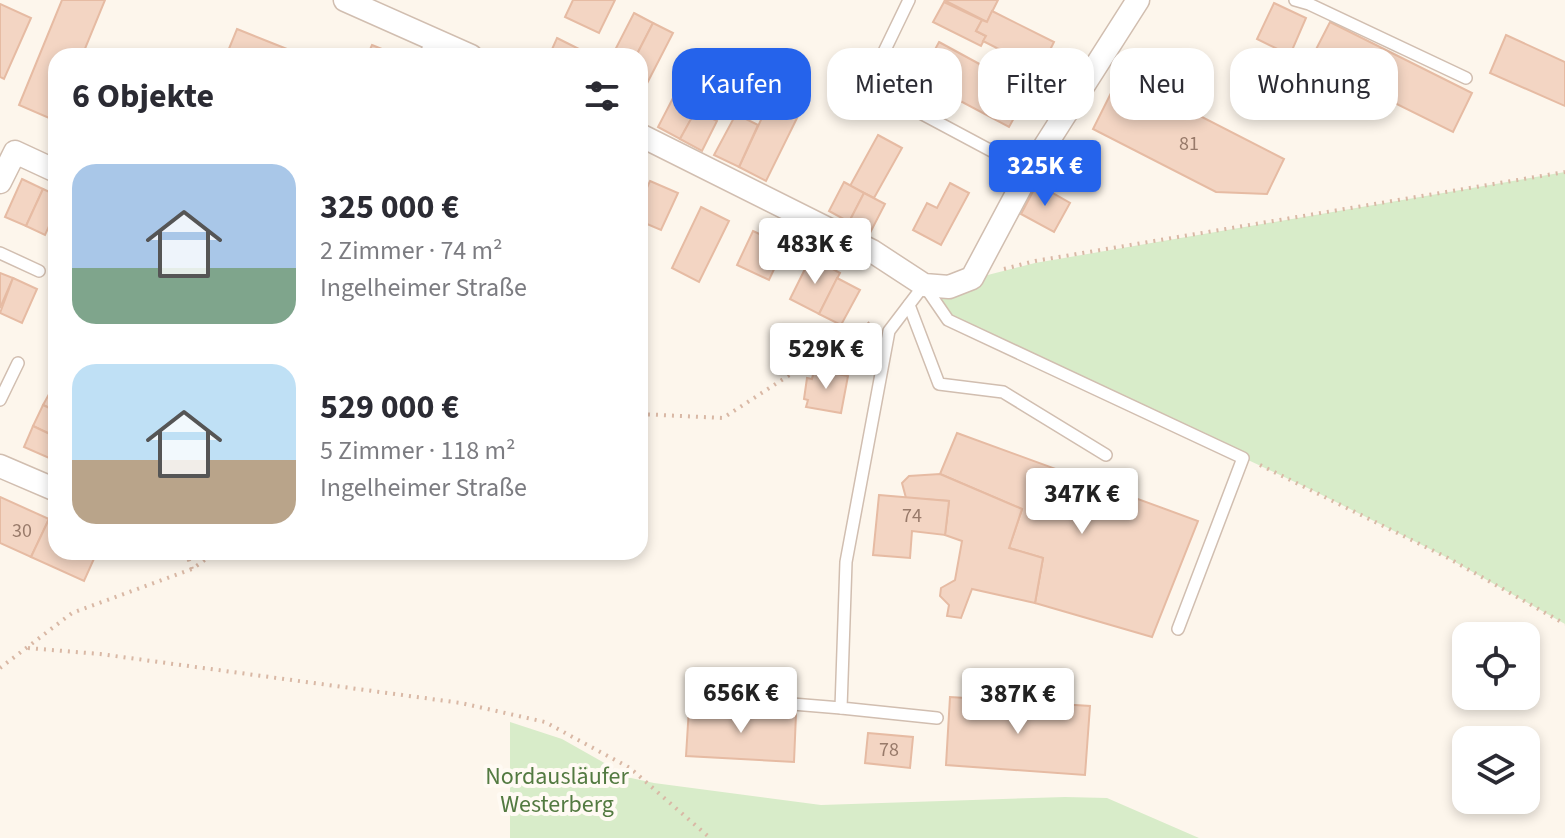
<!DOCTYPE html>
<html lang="de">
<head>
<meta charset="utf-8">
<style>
	body { margin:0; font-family:"Source Sans 3",sans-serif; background:#f2f2f3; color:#2b2b33; height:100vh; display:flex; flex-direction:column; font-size:30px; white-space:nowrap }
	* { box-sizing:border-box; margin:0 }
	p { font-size:26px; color:#7c7c81 }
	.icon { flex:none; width:44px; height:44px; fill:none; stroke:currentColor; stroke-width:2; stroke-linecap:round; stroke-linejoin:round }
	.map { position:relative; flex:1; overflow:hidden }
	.panel { position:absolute; left:48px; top:48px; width:600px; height:512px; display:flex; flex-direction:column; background:#fff; border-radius:24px; box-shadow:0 4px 12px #0003 }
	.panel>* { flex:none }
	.guide { position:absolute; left:672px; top:48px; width:760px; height:72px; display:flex; gap:16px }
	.buttons { position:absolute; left:1452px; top:622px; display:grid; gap:16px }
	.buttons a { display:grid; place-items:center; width:88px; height:88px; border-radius:16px; background:#fff; box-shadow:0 4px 12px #0003; font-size:40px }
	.price { position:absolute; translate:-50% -68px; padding:0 18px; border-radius:8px; background:#fff; color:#222; font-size:26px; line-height:52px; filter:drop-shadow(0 2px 4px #0008) }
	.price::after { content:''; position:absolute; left:50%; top:48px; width:24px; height:18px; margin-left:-12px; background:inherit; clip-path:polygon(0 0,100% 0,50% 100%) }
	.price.selected { background:#2563eb; color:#fff }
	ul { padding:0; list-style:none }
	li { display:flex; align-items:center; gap:24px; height:200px; padding:0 24px }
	li span { display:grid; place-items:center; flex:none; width:224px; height:160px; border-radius:24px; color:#555 }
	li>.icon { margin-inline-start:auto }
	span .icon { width:96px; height:96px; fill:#fffc; stroke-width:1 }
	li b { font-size:34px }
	h2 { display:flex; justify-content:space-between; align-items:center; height:96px; padding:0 24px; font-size:34px }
	.tag { padding:0 28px; border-radius:24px; background:#fff; box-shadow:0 4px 12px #0003; font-size:28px; line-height:72px }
	.tag.selected { background:#2563eb; color:#fff }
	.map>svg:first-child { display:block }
</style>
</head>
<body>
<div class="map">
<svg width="1565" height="838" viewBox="0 0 1565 838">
	<rect width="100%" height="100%" fill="#fdf6ec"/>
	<g fill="#d8ecc9">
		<path d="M1565,172V624L1448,558L1314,491L948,319L925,285L972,279L1035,263Z"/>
		<path d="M510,722L562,739L631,778L654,783L821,805L1065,797L1107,798L1199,838H510Z"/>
	</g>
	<g fill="#f3d5c3" stroke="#e6bba3" stroke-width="2">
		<path d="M62,0H105L82,56H56V121L19,105Z"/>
		<path d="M573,0H615L599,33L565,17Z"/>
		<path d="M944,0H998L987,22Z"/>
		<path d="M944,2L982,20L976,31L986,36L981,46L933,22Z"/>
		<path d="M1274,3L1306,18L1290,55L1257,39Z"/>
		<path d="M0,4L31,18L4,79L0,77Z"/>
		<path d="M992,11L1054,42L1040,70L983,41L986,36L976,31L982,20L987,22Z"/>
		<path d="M634,13L653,23L636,56H612Z"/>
		<path d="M1330,22L1472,93L1453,132L1310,61Z"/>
		<path d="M653,23L673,33L640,97V56H636Z"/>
		<path d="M237,29L287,49L303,56H226Z"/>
		<path d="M1506,35L1565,62V106L1490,73Z"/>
		<path d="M557,38L585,52L583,56H549Z"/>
		<path d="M939,42L1029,91L1009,127L919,79Z"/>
		<path d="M372,45L399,56H367Z"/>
		<path d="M711,56L728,65L702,113L696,110L680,139L658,127L687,71L699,78Z"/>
		<path d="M1120,75L1284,159L1267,194L1216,192L1093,129Z"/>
		<path d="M773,94L802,108L766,181L739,167Z"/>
		<path d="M696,110L717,121L702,151L680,139Z"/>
		<path d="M736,114L758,125L739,167L714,155Z"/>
		<path d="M878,135L902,148L874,198L850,186Z"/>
		<path d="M22,179L43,189L26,226L5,217Z"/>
		<path d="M650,181L678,193L661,230L640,221V203Z"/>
		<path d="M844,182L864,193L849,222L829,211Z"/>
		<path d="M950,183L969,193L941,245L913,230L927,203L937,208Z"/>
		<path d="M1037,184L1070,203L1054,232L1021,214Z"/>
		<path d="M43,189L56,195V211L45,235L26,226Z"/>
		<path d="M864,193L885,204L870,233L849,222Z"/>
		<path d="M701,207L729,221L699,282L672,268Z"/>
		<path d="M753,231L785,246L769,280L737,265Z"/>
		<path d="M811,257L840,273L819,314L790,299Z"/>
		<path d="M0,273L13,278L0,308Z"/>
		<path d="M13,278L37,289L22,323L0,313Z"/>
		<path d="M837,278L860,290L841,325L819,314Z"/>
		<path d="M814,370L848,376L841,413L806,407L808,400L804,399L807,378L812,379Z"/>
		<path d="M54,385L56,386V411L43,405Z"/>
		<path d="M43,405L56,411V437L33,426Z"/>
		<path d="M33,426L56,437V461L24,447Z"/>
		<path d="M957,433L1198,521L1152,637L1035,603L1043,558L1009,548L1022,509L940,474Z"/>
		<path d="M940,474L1022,509L1009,548L1043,558L1035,603L972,589L961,618L947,616L949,605L940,596L941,588L955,580L962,541L945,535L949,501L906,498L902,483L909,476Z"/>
		<path d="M879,495L949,501L945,535L912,531L910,558L873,555Z"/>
		<path d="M0,497L49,519L31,557L0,543Z"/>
		<path d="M49,519L56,523V552H97L84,581L31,557Z"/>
		<path d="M950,697L1090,706L1085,775L946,765Z"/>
		<path d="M689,708L796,714L794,762L686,756Z"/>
		<path d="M868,733L913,737L910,768L865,763Z"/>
	</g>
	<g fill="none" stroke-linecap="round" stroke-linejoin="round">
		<defs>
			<g id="lane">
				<path d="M909,0L868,85L1029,171"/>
				<path d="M1295,0L1309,4L1466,78"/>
				<path d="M425,56L432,39"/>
				<path d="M0,253L39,271"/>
				<path d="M909,305L939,384L1003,392L1106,455"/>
				<path d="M0,400L18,363"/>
				<path d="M693,696L841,708"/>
				<path d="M937,718L841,708L846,562L889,331L924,285L948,320L1243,458L1178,629"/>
			</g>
			<g id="street">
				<path d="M345,0L471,56"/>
				<path d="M640,135L872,251L924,285L949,287L972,278L1029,171L1138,0"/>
				<path d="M0,182L15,152L56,171"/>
				<path d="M0,466L56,490"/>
			</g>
		</defs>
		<use href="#lane" stroke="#d1beb0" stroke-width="14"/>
		<use href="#street" stroke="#d1beb0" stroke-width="25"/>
		<g stroke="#d9b8a5" stroke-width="4" stroke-dasharray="2 6" stroke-linecap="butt">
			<path d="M1004,269L1035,261L1565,172"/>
			<path d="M640,414L723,418L873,321"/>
			<path d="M1260,465L1448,558L1565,624"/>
			<path d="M186,552L192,569"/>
			<path d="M28,648L100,654L461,703L545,722L630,768L710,838"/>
			<path d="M0,668L72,613L192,569L216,552"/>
		</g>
		<use href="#lane" stroke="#fff" stroke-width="11"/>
		<use href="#street" stroke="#fff" stroke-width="22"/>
	</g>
	<g text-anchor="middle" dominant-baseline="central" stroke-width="8" stroke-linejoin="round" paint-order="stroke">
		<g font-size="20" fill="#987a6a">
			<text x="1189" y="144">81</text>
			<text x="912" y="516">74</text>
			<text x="22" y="531">30</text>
			<text x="889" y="750">78</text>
		</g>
		<g font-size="24" fill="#537a41" stroke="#fffaf3">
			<text x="557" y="776">Nordausläufer<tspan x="557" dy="28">Westerberg</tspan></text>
		</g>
	</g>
</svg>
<div class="buttons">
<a><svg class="icon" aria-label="locate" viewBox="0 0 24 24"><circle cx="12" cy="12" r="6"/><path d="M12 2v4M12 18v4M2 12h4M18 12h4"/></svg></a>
<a><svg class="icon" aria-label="layers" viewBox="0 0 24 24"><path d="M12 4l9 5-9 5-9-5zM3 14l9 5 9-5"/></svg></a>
</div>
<b class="price selected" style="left:1045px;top:208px">325K €</b>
<b class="price" style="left:815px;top:286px">483K €</b>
<b class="price" style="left:826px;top:391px">529K €</b>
<b class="price" style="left:1082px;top:536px">347K €</b>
<b class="price" style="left:741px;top:735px">656K €</b>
<b class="price" style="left:1018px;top:736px">387K €</b>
<div class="guide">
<a class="tag selected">Kaufen</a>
<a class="tag">Mieten</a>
<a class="tag">Filter</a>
<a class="tag">Neu</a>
<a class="tag">Wohnung</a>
</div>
<section class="panel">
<h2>6 Objekte<svg class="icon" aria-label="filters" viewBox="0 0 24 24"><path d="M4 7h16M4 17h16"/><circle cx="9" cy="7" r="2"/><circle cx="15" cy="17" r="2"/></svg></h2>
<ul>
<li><span style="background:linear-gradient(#a9c7e8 65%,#7fa58c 0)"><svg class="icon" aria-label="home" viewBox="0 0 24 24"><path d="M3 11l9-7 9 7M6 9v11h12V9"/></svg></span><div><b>325 000 €</b><p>2 Zimmer · 74 m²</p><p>Ingelheimer Straße</p></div></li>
<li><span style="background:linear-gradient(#bfe0f5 60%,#b9a48a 0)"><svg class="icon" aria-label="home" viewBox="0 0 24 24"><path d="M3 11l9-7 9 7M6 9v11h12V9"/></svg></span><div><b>529 000 €</b><p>5 Zimmer · 118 m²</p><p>Ingelheimer Straße</p></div></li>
</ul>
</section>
</div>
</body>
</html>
